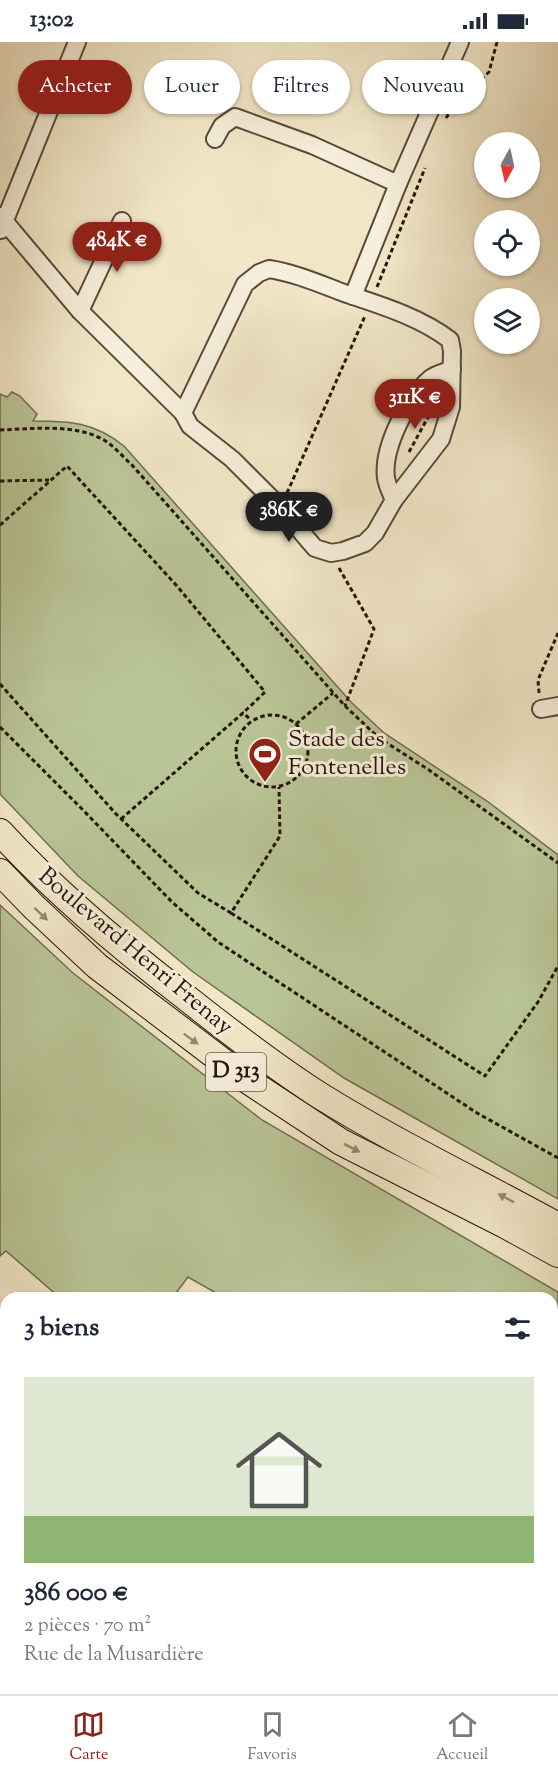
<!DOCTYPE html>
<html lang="fr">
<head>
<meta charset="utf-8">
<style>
	body { margin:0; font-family:"Sorts Mill Goudy",serif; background:#f2f2f3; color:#1f2937; height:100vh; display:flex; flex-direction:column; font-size:22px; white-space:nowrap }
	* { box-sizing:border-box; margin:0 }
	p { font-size:20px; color:#747a83 }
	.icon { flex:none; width:33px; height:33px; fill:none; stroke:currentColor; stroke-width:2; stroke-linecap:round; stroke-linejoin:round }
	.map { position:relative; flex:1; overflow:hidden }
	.side { position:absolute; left:0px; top:1250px; width:558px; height:404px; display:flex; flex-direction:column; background:#fff; border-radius:18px 18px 0 0; box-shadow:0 2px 4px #0004 }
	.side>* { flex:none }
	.top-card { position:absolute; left:18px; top:18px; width:522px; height:54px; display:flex; gap:12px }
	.needle { width:39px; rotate:188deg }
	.fabs { position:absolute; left:474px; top:90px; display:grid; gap:12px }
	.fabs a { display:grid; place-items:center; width:66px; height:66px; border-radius:50%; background:#fff; box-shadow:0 2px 4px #0004; font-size:30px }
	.price { position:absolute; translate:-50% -51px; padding:0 14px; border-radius:21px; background:#8f2418; color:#fff; font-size:20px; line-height:39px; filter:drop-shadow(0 2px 3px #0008) }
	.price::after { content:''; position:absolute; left:50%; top:36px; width:18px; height:14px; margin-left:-9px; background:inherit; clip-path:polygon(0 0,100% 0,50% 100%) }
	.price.active { background:#222; color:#fff }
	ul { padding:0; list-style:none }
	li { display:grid; align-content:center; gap:12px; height:318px; padding:0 24px }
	li span { display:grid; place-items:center; height:186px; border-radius:0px; color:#555 }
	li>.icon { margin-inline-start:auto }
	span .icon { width:108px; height:108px; fill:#fffc; stroke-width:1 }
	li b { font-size:26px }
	h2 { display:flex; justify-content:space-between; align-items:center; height:72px; padding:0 24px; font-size:26px }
	.tag { padding:0 21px; border-radius:27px; background:#fff; box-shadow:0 2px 4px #0004; font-size:21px; line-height:54px }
	.tag.active { background:#8f2418; color:#fff }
	.status { display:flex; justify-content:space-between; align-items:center; height:42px; padding:0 30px; background:#fff; direction:ltr }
	.status svg { height:16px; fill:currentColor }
	.tabs { display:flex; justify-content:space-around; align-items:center; height:84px; border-top:2px solid #e0e1e3; background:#fff; font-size:16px; color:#747a83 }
	.tabs a { display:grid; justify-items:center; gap:3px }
	.tabs .active { color:#8f2418 }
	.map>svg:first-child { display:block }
</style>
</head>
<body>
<div class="status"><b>13:02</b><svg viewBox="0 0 49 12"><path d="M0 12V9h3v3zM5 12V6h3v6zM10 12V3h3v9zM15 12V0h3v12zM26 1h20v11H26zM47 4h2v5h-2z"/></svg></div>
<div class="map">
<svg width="558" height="1652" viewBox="0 0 558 1652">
	<rect width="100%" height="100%" fill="#f1e7c7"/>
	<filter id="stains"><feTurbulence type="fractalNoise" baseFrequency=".00333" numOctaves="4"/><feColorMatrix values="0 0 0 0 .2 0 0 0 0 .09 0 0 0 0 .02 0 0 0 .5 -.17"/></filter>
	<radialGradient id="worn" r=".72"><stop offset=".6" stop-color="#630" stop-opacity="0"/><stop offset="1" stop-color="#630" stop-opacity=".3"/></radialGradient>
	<g fill="#b9c596" stroke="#706c50" stroke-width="1.5">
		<path d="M12,350L20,354L37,372L33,379C70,379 94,380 124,404L351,660L384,691L487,759L558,813V1157L344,1036L193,930L78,834L0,752V352L7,355Z"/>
		<path d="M0,863L73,931L262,1078L558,1250V1652H506L502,1647H552V1256L223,1255L188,1235L173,1255H59L6,1209L0,1214Z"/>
		<path d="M105,1647H166L155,1652H97Z"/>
	</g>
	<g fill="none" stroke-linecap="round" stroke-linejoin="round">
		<defs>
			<g id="minor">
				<path d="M215,97L222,84L235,75L312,103L398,142"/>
				<path d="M0,174L80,269L183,371"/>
				<path d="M1,188L77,0"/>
				<path d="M269,227C295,231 320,242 344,251C380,263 420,275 450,298L452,309L451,365L441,397L394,458L375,491L365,501L343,509L331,511L315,506L280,465L232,417L190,384L183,371L245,242L259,231Z"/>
				<path d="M353,254L398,142L460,0"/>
				<path d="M80,269L122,179"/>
				<path d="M394,458C391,451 387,443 386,436C382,406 408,355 431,336C436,332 446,330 452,327"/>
				<path d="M541,667L558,664"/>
				<path d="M0,1455L6,1457"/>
				<path d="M292,1647L297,1652"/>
			</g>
			<g id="highway">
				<path d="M0,790C56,851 118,903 183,953C227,988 272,1023 319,1053C396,1101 478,1140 558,1184"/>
				<path d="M0,830L34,865L97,924L247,1038L341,1100L505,1183L558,1212"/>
			</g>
		</defs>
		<use href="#minor" stroke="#5a4939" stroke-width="20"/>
		<use href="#highway" stroke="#27140a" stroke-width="28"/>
		<g stroke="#27140a" stroke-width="3" stroke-dasharray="4.5 3" stroke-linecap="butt">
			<path d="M446,76L459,57L489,30L497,0"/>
			<path d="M377,245L425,126"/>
			<path d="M0,388C33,387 74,381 104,398C114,404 123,415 132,423L345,664L379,696L429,728L558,821"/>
			<path d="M409,410L432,368"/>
			<path d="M0,439L49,438"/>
			<path d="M287,451L365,274"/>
			<path d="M0,483L67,424L177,544L265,650L243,671"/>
			<path d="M339,526L374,587L345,664"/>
			<path d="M0,642L116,772L198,851L231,871L280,794L279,745"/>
			<path d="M539,651L538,638L558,591"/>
			<circle cx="272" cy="709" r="36"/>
			<path d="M296,682L333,651"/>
			<path d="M0,685L82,767L172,860L218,900L477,1071L558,1116"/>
			<path d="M121,777L243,671L251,678"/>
			<path d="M231,871L485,1034L538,960L558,924"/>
		</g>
		<use href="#minor" stroke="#f6efdb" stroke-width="16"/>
		<use href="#highway" stroke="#f1e7c7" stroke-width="26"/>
	</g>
	<defs><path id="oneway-solid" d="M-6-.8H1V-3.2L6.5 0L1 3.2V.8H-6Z" transform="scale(1.5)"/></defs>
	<g fill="#968872">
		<use href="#oneway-solid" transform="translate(41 872) rotate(43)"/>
		<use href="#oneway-solid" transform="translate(191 997) rotate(37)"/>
		<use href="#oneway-solid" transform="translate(352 1106) rotate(27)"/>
		<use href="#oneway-solid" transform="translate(506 1156) rotate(-152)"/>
	</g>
	<defs>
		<symbol id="stadium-pin" viewBox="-11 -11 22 30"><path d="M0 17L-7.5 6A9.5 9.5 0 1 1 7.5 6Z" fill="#8f2418" stroke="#f6efdb"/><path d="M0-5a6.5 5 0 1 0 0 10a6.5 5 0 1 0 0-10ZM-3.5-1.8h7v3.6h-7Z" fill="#fff"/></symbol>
	</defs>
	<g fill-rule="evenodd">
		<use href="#stadium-pin" x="246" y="693" width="38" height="52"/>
	</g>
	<g text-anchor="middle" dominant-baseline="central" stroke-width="6" stroke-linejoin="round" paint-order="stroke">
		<rect fill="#f6efdb" stroke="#655649" stroke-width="1.5" x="206" y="1011" width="60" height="38" rx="4.5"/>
		<g font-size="22" font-weight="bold" fill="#27140a">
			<text x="236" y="1030">D 313</text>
		</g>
		<g font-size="24" fill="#27140a" stroke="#f6efdb" text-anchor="start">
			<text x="288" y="698">Stade des<tspan x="288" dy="28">Fontenelles</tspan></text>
		</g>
		<g font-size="24" fill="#27140a" stroke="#f6efdb">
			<text transform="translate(135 910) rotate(40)">Boulevard Henri Frenay</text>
		</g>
	</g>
	<rect width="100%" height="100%" filter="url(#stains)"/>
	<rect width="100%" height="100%" fill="url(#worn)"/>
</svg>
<div class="fabs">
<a><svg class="needle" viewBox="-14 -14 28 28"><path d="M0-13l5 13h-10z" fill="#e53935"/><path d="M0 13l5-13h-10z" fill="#747a83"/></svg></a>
<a><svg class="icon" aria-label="locate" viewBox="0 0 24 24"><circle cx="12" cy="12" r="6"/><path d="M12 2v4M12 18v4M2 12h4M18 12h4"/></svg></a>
<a><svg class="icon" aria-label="layers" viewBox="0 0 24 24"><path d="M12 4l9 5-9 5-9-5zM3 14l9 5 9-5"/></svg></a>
</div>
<b class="price" style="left:117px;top:231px">484K €</b>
<b class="price" style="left:415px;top:388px">311K €</b>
<b class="price active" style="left:289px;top:501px">386K €</b>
<div class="top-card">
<a class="tag active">Acheter</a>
<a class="tag">Louer</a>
<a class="tag">Filtres</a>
<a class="tag">Nouveau</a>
</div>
<section class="side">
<h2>3 biens<svg class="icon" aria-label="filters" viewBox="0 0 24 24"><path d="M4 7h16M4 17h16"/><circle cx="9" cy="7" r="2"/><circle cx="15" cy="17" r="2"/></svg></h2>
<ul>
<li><span style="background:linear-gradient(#dfe7d0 75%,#8fb573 0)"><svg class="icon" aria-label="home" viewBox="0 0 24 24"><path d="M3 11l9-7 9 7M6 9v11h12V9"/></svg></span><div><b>386 000 €</b><p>2 pièces · 70 m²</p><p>Rue de la Musardière</p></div></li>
</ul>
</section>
</div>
<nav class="tabs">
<a class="active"><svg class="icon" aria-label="map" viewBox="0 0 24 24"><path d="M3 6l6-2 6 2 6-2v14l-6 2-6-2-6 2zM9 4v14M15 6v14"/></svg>Carte</a>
<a><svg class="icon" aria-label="saved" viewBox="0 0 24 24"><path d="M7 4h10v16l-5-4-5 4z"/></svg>Favoris</a>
<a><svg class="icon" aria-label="home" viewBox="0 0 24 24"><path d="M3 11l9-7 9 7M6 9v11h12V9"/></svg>Accueil</a>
</nav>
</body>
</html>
